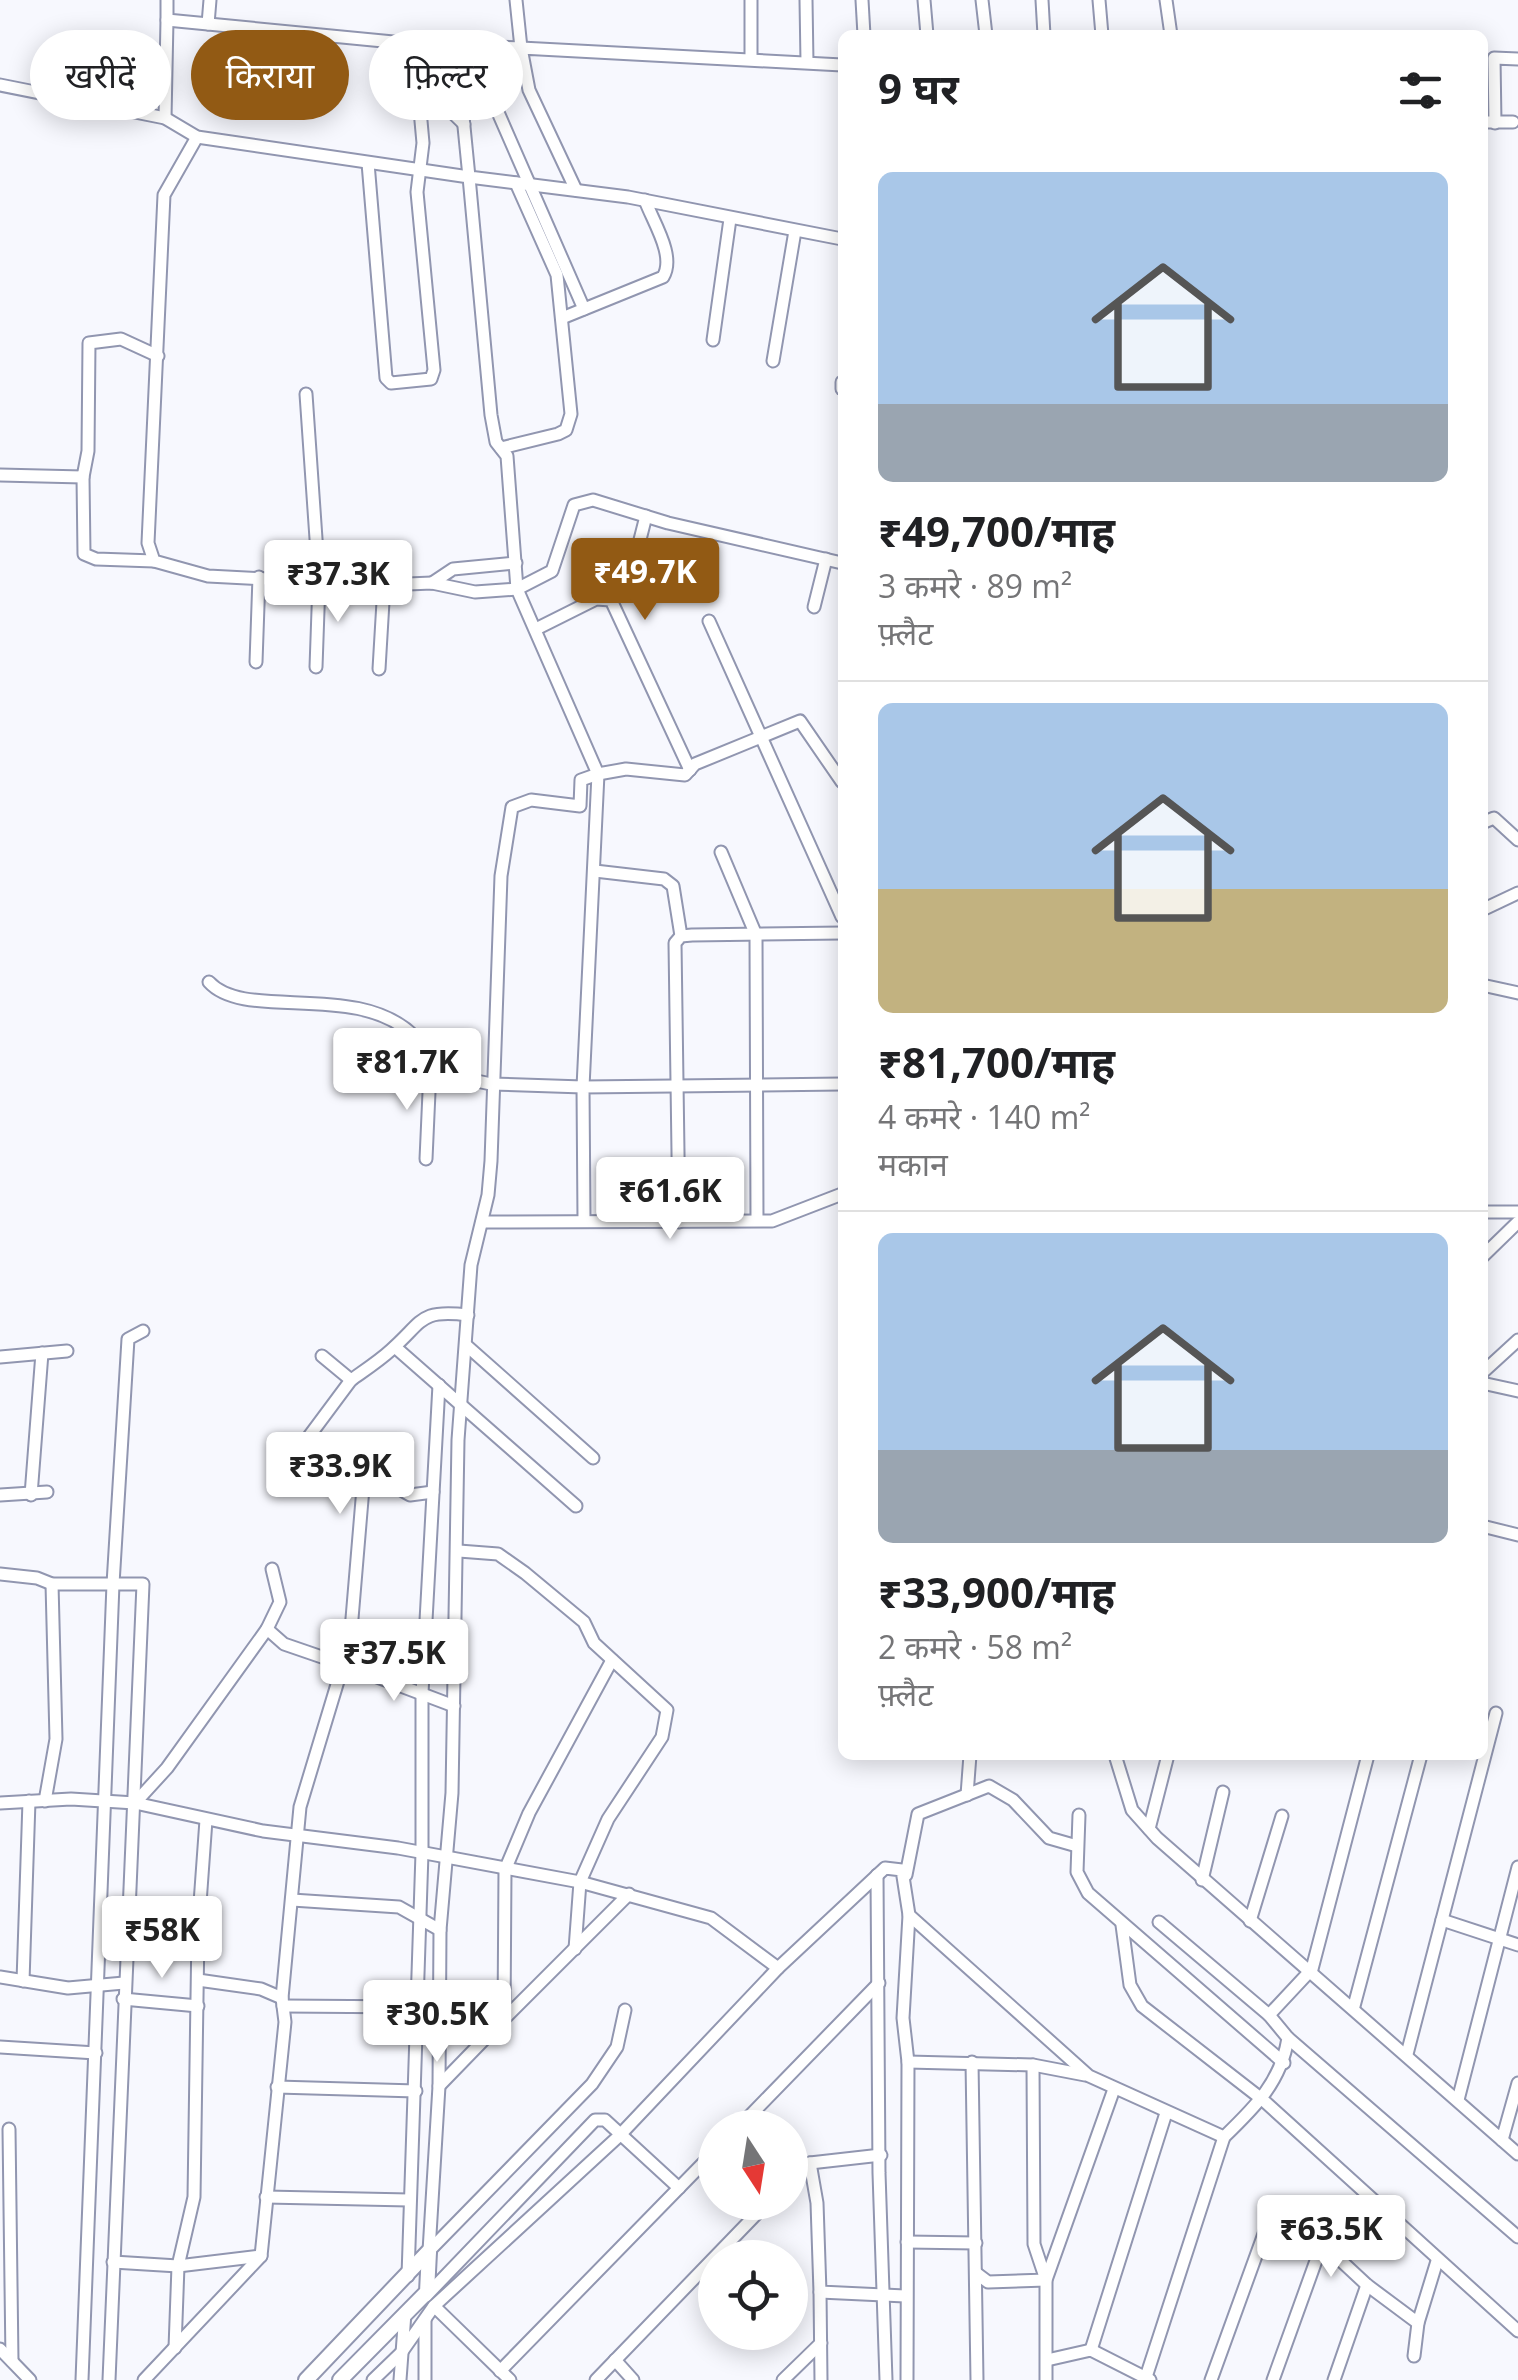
<!DOCTYPE html>
<html lang="hi">
<head>
<meta charset="utf-8">
<style>
	body { margin:0; font-family:"Open Sans","Noto Sans Devanagari",sans-serif; background:#f6f6f6; color:#202124; height:100vh; display:flex; flex-direction:column; font-size:38px; white-space:nowrap }
	* { box-sizing:border-box; margin:0 }
	p { font-size:32px; color:#757577 }
	.icon { flex:none; width:55px; height:55px; fill:none; stroke:currentColor; stroke-width:2; stroke-linecap:round; stroke-linejoin:round }
	.map { position:relative; flex:1; overflow:hidden }
	.drawer { position:absolute; left:838px; top:30px; width:650px; height:1730px; display:flex; flex-direction:column; background:#fff; border-radius:15px; box-shadow:0 5px 25px #0003 }
	.drawer>* { flex:none }
	.top-card { position:absolute; left:30px; top:30px; width:658px; height:90px; display:flex; gap:20px }
	.needle { width:65px; rotate:168deg }
	.tools { position:absolute; left:698px; top:2110px; display:grid; gap:20px }
	.tools a { display:grid; place-items:center; width:110px; height:110px; border-radius:50%; background:#fff; box-shadow:0 5px 25px #0003; font-size:50px }
	.price { position:absolute; translate:-50% -85px; padding:0 22px; border-radius:10px; background:#fff; color:#222; font-size:32px; line-height:65px; filter:drop-shadow(0 2px 5px #0008) }
	.price::after { content:''; position:absolute; left:50%; top:60px; width:30px; height:22px; margin-left:-15px; background:inherit; clip-path:polygon(0 0,100% 0,50% 100%) }
	.price.current { background:#925a14; color:#fff }
	ul { padding:0; list-style:none }
	li { display:grid; align-content:center; gap:20px; height:530px; padding:0 40px }
	li+li { border-top:2px solid #e0e0e0 }
	li span { display:grid; place-items:center; height:310px; border-radius:15px; color:#555 }
	li>.icon { margin-inline-start:auto }
	span .icon { width:180px; height:180px; fill:#fffc; stroke-width:1 }
	li b { font-size:42px }
	h2 { display:flex; justify-content:space-between; align-items:center; height:120px; padding:0 40px; font-size:42px }
	.tag { padding:0 35px; border-radius:45px; background:#fff; box-shadow:0 5px 25px #0003; font-size:35px; line-height:90px }
	.tag.current { background:#925a14; color:#fff }
	.map>svg:first-child { display:block }
</style>
</head>
<body>
<div class="map">
<svg width="1518" height="2380" viewBox="0 0 1518 2380">
	<rect width="100%" height="100%" fill="#f7f8fe"/>
	<g fill="none" stroke-linecap="round" stroke-linejoin="round">
		<defs>
			<g id="minor">
				<path d="M167,0V20L414,44L423,143L417,192L434,370L431,379L391,383L386,378L368,163"/>
				<path d="M751,0V57"/>
				<path d="M806,0L807,62"/>
				<path d="M862,0L864,35"/>
				<path d="M924,0L927,35"/>
				<path d="M982,0L986,35"/>
				<path d="M1042,0L1044,35"/>
				<path d="M1099,0L1102,35"/>
				<path d="M1166,0L1171,35"/>
				<path d="M208,24L210,0"/>
				<path d="M414,44L521,48L516,0"/>
				<path d="M456,46L469,177L628,197L842,239"/>
				<path d="M469,46L584,309"/>
				<path d="M417,78L464,124"/>
				<path d="M0,85L165,118L197,137L469,177L491,415L496,442L507,456L517,589L598,774L581,780L580,806L531,800L512,807L501,876L491,1161L488,1195L471,1265L458,1440L452,1793L440,1930L439,2086L429,2251"/>
				<path d="M165,118L167,20"/>
				<path d="M1482,122H1513"/>
				<path d="M1495,123L1494,58L1518,59"/>
				<path d="M197,137L164,195L148,543L154,561L208,576L384,585L432,583L475,592L517,589L552,571L574,505L593,500L668,523L842,563"/>
				<path d="M576,190L529,90L521,48L842,65"/>
				<path d="M562,318L663,277C676,256 653,222 645,200"/>
				<path d="M713,340L730,219"/>
				<path d="M773,361L795,231"/>
				<path d="M842,382V389"/>
				<path d="M306,394L319,582L316,667"/>
				<path d="M501,448L558,434L566,430L571,414L557,275L516,183"/>
				<path d="M0,475L83,477L88,451L89,343L121,339L158,356"/>
				<path d="M83,477L84,554L96,559L154,561"/>
				<path d="M432,583L453,569L516,563"/>
				<path d="M606,598L629,583L646,516"/>
				<path d="M814,607L826,559"/>
				<path d="M709,621L842,917"/>
				<path d="M536,629L596,599L611,600L690,770"/>
				<path d="M256,662L259,577"/>
				<path d="M379,669L384,585"/>
				<path d="M1482,823L1494,818L1518,840"/>
				<path d="M721,852L756,935L757,1219"/>
				<path d="M595,871L664,879L673,886L681,936"/>
				<path d="M1482,910L1518,893"/>
				<path d="M209,982C245,1022 357,980 414,1036L418,1064L424,1070L491,1084L583,1087L598,774L626,769L685,775L695,764L800,721L842,782"/>
				<path d="M1482,985L1518,993"/>
				<path d="M426,1159L430,1070"/>
				<path d="M1482,1212H1518"/>
				<path d="M584,1220L583,1087L842,1084"/>
				<path d="M482,1222L772,1221L842,1194"/>
				<path d="M679,1222L675,943L681,936L692,935L842,933"/>
				<path d="M1482,1257L1518,1222"/>
				<path d="M467,1346L593,1458"/>
				<path d="M395,1347L576,1506"/>
				<path d="M322,1356L351,1380C365,1370 379,1361 391,1350C424,1321 419,1309 468,1315"/>
				<path d="M0,1357L67,1351"/>
				<path d="M1482,1373L1518,1340"/>
				<path d="M1482,1383L1518,1391"/>
				<path d="M287,1466L351,1380"/>
				<path d="M433,1492L410,1495L373,1474L364,1476L348,1666L454,1706"/>
				<path d="M0,1495L47,1492"/>
				<path d="M31,1495L42,1353"/>
				<path d="M1482,1526L1518,1535"/>
				<path d="M459,1551L498,1554L525,1573L584,1622L594,1643L667,1710L662,1737L608,1819L580,1882L575,1949"/>
				<path d="M0,1574L37,1578L52,1584H143L109,2380"/>
				<path d="M267,1629L280,1602L272,1569"/>
				<path d="M1115,1755L1132,1810L1157,1838L1518,2154"/>
				<path d="M967,1795L970,1755"/>
				<path d="M45,1801L56,1739L52,1584"/>
				<path d="M0,1803L71,1799L135,1803L263,1831L398,1848L580,1882L711,1918L778,1968L885,1868L902,1870L909,1915L903,2018L908,2062L907,2380"/>
				<path d="M135,1803L167,1768L267,1629L284,1644L348,1666L338,1681L300,1807L282,1998L285,2022L261,2256L144,2380"/>
				<path d="M1079,1815L1077,1872L1088,1893L1284,2063"/>
				<path d="M1149,1829L1168,1755"/>
				<path d="M877,1875L879,2173L886,2380"/>
				<path d="M906,1875L918,1814L989,1786L1013,1800L1049,1838L1077,1846"/>
				<path d="M1202,1880L1223,1792"/>
				<path d="M292,1900L399,1907L440,1930"/>
				<path d="M909,1915L1089,2076L1224,2137C1255,2107 1281,2082 1288,2038L1269,2015L1312,1969L1368,1755"/>
				<path d="M1442,1920L1518,1945"/>
				<path d="M1250,1921L1282,1816"/>
				<path d="M1159,1922L1269,2015"/>
				<path d="M1122,1925L1130,1985L1142,2006L1263,2100L1518,2331"/>
				<path d="M0,1977L68,1988L124,1983"/>
				<path d="M198,1980L261,1989L282,1998"/>
				<path d="M23,1981L29,1801"/>
				<path d="M123,1999L198,2006"/>
				<path d="M283,2006L417,2007"/>
				<path d="M1354,2006L1421,1755"/>
				<path d="M504,2019L629,1894"/>
				<path d="M1288,2038L1518,2237"/>
				<path d="M0,2047L96,2053"/>
				<path d="M1407,2054L1496,1713"/>
				<path d="M908,2062L1033,2065L1085,2075"/>
				<path d="M972,2062L977,2380"/>
				<path d="M439,2086L504,2019L505,1870L529,1813L612,1660"/>
				<path d="M277,2087L416,2091"/>
				<path d="M1458,2100L1518,1867"/>
				<path d="M738,2128L879,1983"/>
				<path d="M9,2129L12,2361"/>
				<path d="M1502,2140L1518,2083"/>
				<path d="M810,2163L817,2203L820,2292L905,2296"/>
				<path d="M790,2182L810,2163L881,2155"/>
				<path d="M266,2197L409,2200"/>
				<path d="M907,2242L976,2243"/>
				<path d="M429,2251L592,2084L617,2047L625,2010"/>
				<path d="M113,2262L178,2266L261,2256"/>
				<path d="M976,2273L988,2282L1046,2280L1034,2244L1033,2065"/>
				<path d="M408,2276L422,1853V1693L439,1385"/>
				<path d="M820,2292L821,2380"/>
				<path d="M426,2296L595,2120H605L679,2188"/>
				<path d="M434,2306L510,2380"/>
				<path d="M175,2348L178,2266L194,2197L198,1931L206,1820"/>
				<path d="M0,2349L30,2380"/>
				<path d="M1091,2350L1166,2113"/>
				<path d="M1414,2356L1418,2323L1437,2261"/>
				<path d="M615,2360L633,2380"/>
				<path d="M1047,2360L1091,2350L1150,2380"/>
				<path d="M500,2371L715,2151"/>
				<path d="M1146,2377L1224,2137"/>
				<path d="M82,2380L113,1584L128,1339L143,1331"/>
				<path d="M373,2380L401,2353L434,2306L619,2136L778,1968"/>
				<path d="M400,2380L405,2313"/>
				<path d="M425,2380V2320"/>
				<path d="M596,2380L768,2202"/>
				<path d="M783,2380L821,2343"/>
				<path d="M1046,2380V2280L1114,2089"/>
				<path d="M1211,2380L1269,2220L1279,2211L1293,2216L1367,2285L1418,2323"/>
				<path d="M1273,2380L1322,2244"/>
				<path d="M1334,2380L1367,2285"/>
			</g>
			<g id="tertiary">
				<path d="M306,2380L429,2251"/>
				<path d="M340,2380L427,2292L429,2252"/>
			</g>
		</defs>
		<use href="#minor" stroke="#9196b0" stroke-width="15"/>
		<use href="#tertiary" stroke="#9196b0" stroke-width="18"/>
		<use href="#minor" stroke="#fff" stroke-width="11"/>
		<use href="#tertiary" stroke="#fff" stroke-width="14"/>
	</g>
</svg>
<div class="tools">
<a><svg class="needle" viewBox="-14 -14 28 28"><path d="M0-13l5 13h-10z" fill="#e53935"/><path d="M0 13l5-13h-10z" fill="#757577"/></svg></a>
<a><svg class="icon" aria-label="locate" viewBox="0 0 24 24"><circle cx="12" cy="12" r="6"/><path d="M12 2v4M12 18v4M2 12h4M18 12h4"/></svg></a>
</div>
<b class="price current" style="left:645px;top:623px">₹49.7K</b>
<b class="price" style="left:338px;top:625px">₹37.3K</b>
<b class="price" style="left:407px;top:1113px">₹81.7K</b>
<b class="price" style="left:670px;top:1242px">₹61.6K</b>
<b class="price" style="left:340px;top:1517px">₹33.9K</b>
<b class="price" style="left:394px;top:1704px">₹37.5K</b>
<b class="price" style="left:162px;top:1981px">₹58K</b>
<b class="price" style="left:437px;top:2065px">₹30.5K</b>
<b class="price" style="left:1331px;top:2280px">₹63.5K</b>
<div class="top-card">
<a class="tag">खरीदें</a>
<a class="tag current">किराया</a>
<a class="tag">फ़िल्टर</a>
</div>
<section class="drawer">
<h2>9 घर<svg class="icon" aria-label="filters" viewBox="0 0 24 24"><path d="M4 7h16M4 17h16"/><circle cx="9" cy="7" r="2"/><circle cx="15" cy="17" r="2"/></svg></h2>
<ul>
<li><span style="background:linear-gradient(#a9c7e8 75%,#9aa5b1 0)"><svg class="icon" aria-label="home" viewBox="0 0 24 24"><path d="M3 11l9-7 9 7M6 9v11h12V9"/></svg></span><div><b>₹49,700/माह</b><p>3 कमरे · 89 m²</p><p>फ़्लैट</p></div></li>
<li><span style="background:linear-gradient(#a9c7e8 60%,#c2b280 0)"><svg class="icon" aria-label="home" viewBox="0 0 24 24"><path d="M3 11l9-7 9 7M6 9v11h12V9"/></svg></span><div><b>₹81,700/माह</b><p>4 कमरे · 140 m²</p><p>मकान</p></div></li>
<li><span style="background:linear-gradient(#a9c7e8 70%,#9aa5b1 0)"><svg class="icon" aria-label="home" viewBox="0 0 24 24"><path d="M3 11l9-7 9 7M6 9v11h12V9"/></svg></span><div><b>₹33,900/माह</b><p>2 कमरे · 58 m²</p><p>फ़्लैट</p></div></li>
</ul>
</section>
</div>
</body>
</html>
